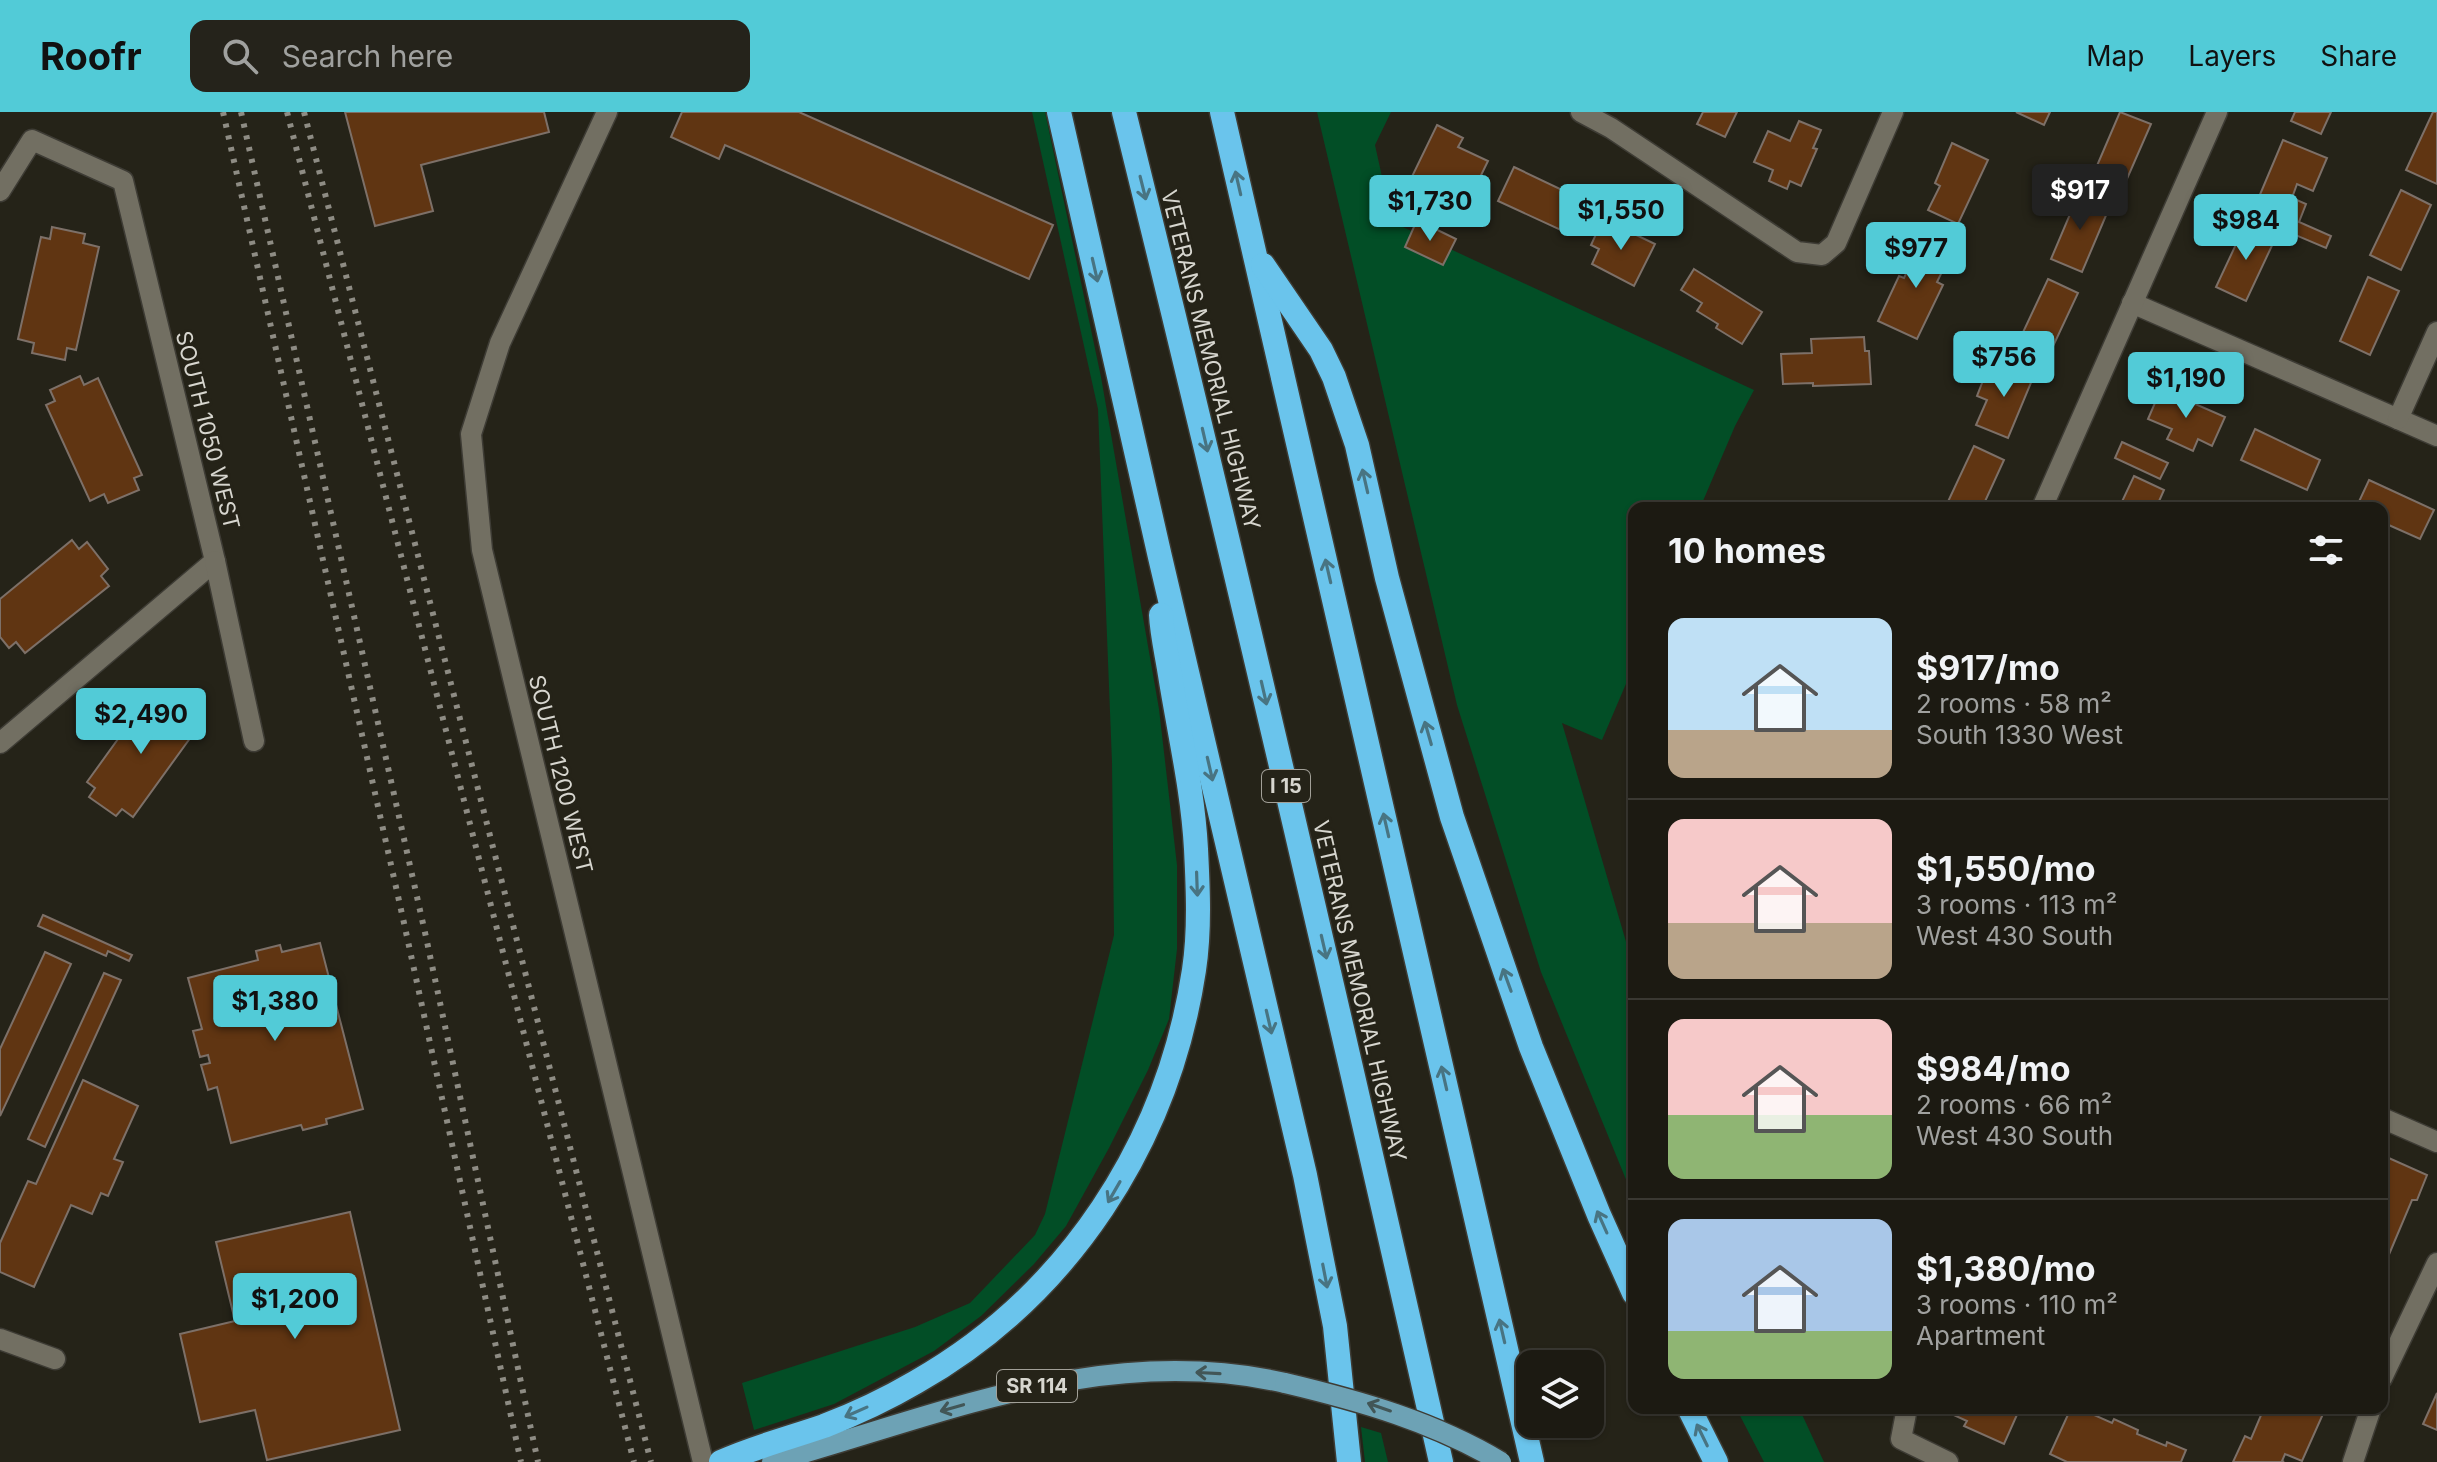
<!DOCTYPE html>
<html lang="en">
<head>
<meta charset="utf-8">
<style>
	body { margin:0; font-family:Inter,sans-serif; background:#25231b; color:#f1f3f6; height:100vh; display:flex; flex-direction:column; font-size:30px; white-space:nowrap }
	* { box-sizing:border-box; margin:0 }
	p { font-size:26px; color:#a0a19f }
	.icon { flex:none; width:44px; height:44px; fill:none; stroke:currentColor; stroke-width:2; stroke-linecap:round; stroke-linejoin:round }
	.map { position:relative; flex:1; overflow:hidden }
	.side { position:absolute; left:1628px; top:390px; width:760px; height:912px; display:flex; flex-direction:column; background:#1c1a12; border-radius:16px; box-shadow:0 2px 6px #0004,0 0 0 2px #3a3832 }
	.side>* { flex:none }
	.fabs { position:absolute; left:1516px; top:1238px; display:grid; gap:16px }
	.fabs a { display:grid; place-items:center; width:88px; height:88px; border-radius:16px; background:#1c1a12; box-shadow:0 2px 6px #0004,0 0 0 2px #3a3832; font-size:40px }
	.price { position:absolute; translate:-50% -68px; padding:0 18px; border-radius:8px; background:#52cbd7; color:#111; font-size:26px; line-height:52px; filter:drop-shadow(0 2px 4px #0008) }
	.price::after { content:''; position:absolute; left:50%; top:48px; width:24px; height:18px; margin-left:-12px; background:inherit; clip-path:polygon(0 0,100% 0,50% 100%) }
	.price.on { background:#222; color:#fff }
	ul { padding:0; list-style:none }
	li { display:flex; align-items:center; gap:24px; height:200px; padding:0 40px }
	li+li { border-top:2px solid #3a3832 }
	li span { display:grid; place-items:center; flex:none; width:224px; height:160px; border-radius:16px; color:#555 }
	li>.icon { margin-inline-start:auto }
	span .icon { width:96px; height:96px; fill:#fffc; stroke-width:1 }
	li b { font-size:34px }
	h2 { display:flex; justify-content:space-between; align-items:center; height:96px; padding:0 40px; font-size:34px }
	header { display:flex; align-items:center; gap:48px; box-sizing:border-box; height:112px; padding:0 40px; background:#52cbd7; color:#111 }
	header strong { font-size:38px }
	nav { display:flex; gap:44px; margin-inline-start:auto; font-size:28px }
	.search { width:560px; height:72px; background:#25231b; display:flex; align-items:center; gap:20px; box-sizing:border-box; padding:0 28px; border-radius:16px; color:#a0a19f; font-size:30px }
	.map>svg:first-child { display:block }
</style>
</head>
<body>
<header>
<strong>Roofr</strong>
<div class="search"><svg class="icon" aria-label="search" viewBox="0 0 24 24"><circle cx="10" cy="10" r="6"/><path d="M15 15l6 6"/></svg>Search here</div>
<nav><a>Map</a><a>Layers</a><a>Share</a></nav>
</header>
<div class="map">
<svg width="2437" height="1350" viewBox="0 0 2437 1350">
	<rect width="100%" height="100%" fill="#252318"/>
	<g fill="#024e26">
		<path d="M1032,0H1045L1101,265L1159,597L1177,753V837L1169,907L1148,958L1109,1036L1066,1114L1034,1152L981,1204L934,1239L834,1292L754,1318L742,1271L915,1215L970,1191L1035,1123L1045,1102L1114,823L1112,650L1098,297Z"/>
		<path d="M1317,0H1391L1375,33L1392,110L1754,278L1735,314L1700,396H1634V553L1602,628L1562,611L1634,857V1087L1541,860L1457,593Z"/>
		<path d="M1736,1296H1799L1824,1350H1764Z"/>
		<path d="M1361,1315L1381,1321L1388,1350H1365Z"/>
	</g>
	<g fill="#603512" stroke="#7d7068" stroke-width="2">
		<path d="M345,0H544L549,20L421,53L433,99L375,114Z"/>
		<path d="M682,0H799L1053,113L1029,167L725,33L719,47L671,25Z"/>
		<path d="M1703,0H1737L1725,25L1697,12Z"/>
		<path d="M2016,0H2050L2044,13Z"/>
		<path d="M2120,0L2151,12L2123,76L2093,63Z"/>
		<path d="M2295,0H2331L2321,22L2291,9Z"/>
		<path d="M2433,0H2437V72L2406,58Z"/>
		<path d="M1799,9L1821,18L1813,36L1817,37L1801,74L1790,69L1787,77L1769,69L1773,58L1754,50L1768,19L1790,29Z"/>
		<path d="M1437,13L1463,26L1458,35L1488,49L1467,92L1441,80L1434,96L1404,81Z"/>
		<path d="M2283,28L2327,46L2313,79L2297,72L2292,86L2306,92L2299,110L2331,124L2326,136L2279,116L2284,104L2256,92Z"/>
		<path d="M1952,31L1988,48L1958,112L1928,98L1940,74L1935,71Z"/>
		<path d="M1514,55L1579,86L1563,119L1498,89Z"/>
		<path d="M2401,78L2431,93L2401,158L2370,143Z"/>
		<path d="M2079,81L2110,94L2082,160L2051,147Z"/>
		<path d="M1603,107L1655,132L1634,174L1592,152L1599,137L1591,133Z"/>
		<path d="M1417,108L1456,127L1443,153L1405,135Z"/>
		<path d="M2246,111L2276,125L2246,189L2216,175Z"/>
		<path d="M52,115L85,122L83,131L99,135L76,238L67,236L65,248L32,241L34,231L18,227L41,125L50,127Z"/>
		<path d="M1924,125L1952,139L1937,170L1943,173L1917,227L1878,209L1899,164L1904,166Z"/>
		<path d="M1694,157L1762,200L1742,232L1716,216L1718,212L1697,199L1702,191L1681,178Z"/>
		<path d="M2368,165L2399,179L2370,243L2340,229Z"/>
		<path d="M2048,167L2078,181L2048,245L2018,231Z"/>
		<path d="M1864,225L1865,239H1869L1871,272L1813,274V271L1783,272L1781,242L1812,241L1811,227Z"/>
		<path d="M2007,249L2035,261L2008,326L1976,313L1987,288L1977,284L1984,266L1998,271Z"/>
		<path d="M80,264L84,273L98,266L142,363L134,366L139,378L108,391L104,382L90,389L46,293L55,289L50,278Z"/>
		<path d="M2161,277L2225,305L2212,334L2198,327L2193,339L2167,327L2172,317L2148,307Z"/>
		<path d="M2255,317L2320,348L2307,378L2241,348Z"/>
		<path d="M2122,330L2168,351L2160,367L2115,346Z"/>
		<path d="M1974,334L2004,348L1982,396H1945Z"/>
		<path d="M2134,364L2164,378L2156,396H2119Z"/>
		<path d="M2369,368L2434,398L2420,427L2382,410V396H2356Z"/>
		<path d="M72,428L79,437L87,430L108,457L101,464L109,474L25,541L16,530L9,536L0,525V487Z"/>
		<path d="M164,582L192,602L185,610L196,618L133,705L122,697L116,704L89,685L95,676L87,670L149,584L158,590Z"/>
		<path d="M43,803L132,843L129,849L108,839L106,844L38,814Z"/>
		<path d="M320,831L363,997L326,1007L327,1012L303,1018L301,1013L231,1031L217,975L208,978L201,953L210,951L208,943L200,945L193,919L202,917L188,866L258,848L256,839L280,833L282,840Z"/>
		<path d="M45,840L71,852L0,1004V937Z"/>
		<path d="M104,861L121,868L45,1035L28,1027Z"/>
		<path d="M83,968L138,994L114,1047L123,1050L108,1084L101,1081L92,1102L71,1093L34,1175L0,1160V1131L28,1069L36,1072Z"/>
		<path d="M2382,1043L2427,1063L2417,1088H2412L2382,1159Z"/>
		<path d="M350,1100L400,1318L267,1348L255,1298L200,1310L180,1222L235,1209L216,1130Z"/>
		<path d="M2437,1281V1318L2423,1312Z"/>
		<path d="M1948,1296H2020L2004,1332L1964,1314L1967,1309L1947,1300Z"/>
		<path d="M2071,1296H2086L2085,1299L2112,1311L2114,1307L2138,1318L2137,1322L2166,1334L2167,1330L2186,1338L2181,1350H2067L2050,1342Z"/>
		<path d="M2264,1296H2309L2323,1302L2302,1349L2285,1342L2282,1349L2284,1350H2233L2245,1324L2251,1327Z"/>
	</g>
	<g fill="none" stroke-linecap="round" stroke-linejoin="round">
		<defs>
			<g id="minor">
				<path d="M607,0L500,231L471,322L482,438L703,1350"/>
				<path d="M1581,0L1611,16L1797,140L1822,143L1836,131L1893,0"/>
				<path d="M0,79L32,28L123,69L215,449L0,631"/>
				<path d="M2132,191L2437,324"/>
				<path d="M2398,307L2437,220"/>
				<path d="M2042,396L2217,0"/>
				<path d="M215,449L254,629"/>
				<path d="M2382,1006L2437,1030"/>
				<path d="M0,1227L55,1247"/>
				<path d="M2382,1266L2437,1151"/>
				<path d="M1907,1296L1901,1327L1948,1350"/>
				<path d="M2353,1350L2371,1296"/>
			</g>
			<path id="major" d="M772,1350C942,1303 1104,1230 1285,1271"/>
			<g id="highway">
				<path d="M1059,0L1160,445L1305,1063L1335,1214L1349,1350"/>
				<path d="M1124,0C1235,449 1339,899 1441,1350"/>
				<path d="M1222,0L1532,1350"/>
				<path d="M1263,153L1321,238L1334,265L1357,333L1387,466L1452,705L1531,935L1599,1103L1634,1181"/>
				<path d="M1689,1296L1716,1350"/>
				<path d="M721,1350C754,1335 789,1326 824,1314C855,1302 887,1287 916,1270C1069,1183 1168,1030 1194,858C1200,818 1198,777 1196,737C1193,679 1179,620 1170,563C1167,543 1162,523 1161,503"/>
			</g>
		</defs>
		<use href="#minor" stroke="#3e3c35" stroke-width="23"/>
		<use href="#major" stroke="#3e3c35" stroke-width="23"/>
		<use href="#highway" stroke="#3e3c35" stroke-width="27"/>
		<use href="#minor" stroke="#726f62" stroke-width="20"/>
		<use href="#major" stroke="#6da2b5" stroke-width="20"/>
		<use href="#highway" stroke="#6ac4ec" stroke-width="24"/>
		<g stroke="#8e8c84" stroke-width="6" stroke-dasharray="4 8" stroke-linecap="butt">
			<path d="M223,0L404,811L521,1350"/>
			<path d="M241,0L426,825L538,1350"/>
			<path d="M287,0L634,1350"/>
			<path d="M304,0L651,1350"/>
		</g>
		<defs>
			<path id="major-bridge" d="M1285,1271C1361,1289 1434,1310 1501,1350"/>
		</defs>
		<use href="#major-bridge" stroke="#3e3c35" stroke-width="23" stroke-linecap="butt"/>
		<use href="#major-bridge" stroke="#6da2b5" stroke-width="20"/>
	</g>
	<defs><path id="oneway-shaft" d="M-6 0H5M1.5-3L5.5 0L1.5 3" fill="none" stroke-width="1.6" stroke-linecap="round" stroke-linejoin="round" transform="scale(2)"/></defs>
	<g stroke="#487482">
		<use href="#oneway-shaft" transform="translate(1238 71) rotate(-103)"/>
		<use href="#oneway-shaft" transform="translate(1143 76) rotate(76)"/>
		<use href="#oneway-shaft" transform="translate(1095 158) rotate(77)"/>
		<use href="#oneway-shaft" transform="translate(1205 328) rotate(77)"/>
		<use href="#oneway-shaft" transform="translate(1365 369) rotate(-103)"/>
		<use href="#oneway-shaft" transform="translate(1328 459) rotate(-103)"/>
		<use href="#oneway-shaft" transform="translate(1264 581) rotate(77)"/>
		<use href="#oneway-shaft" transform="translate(1428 621) rotate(-106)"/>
		<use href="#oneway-shaft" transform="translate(1210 657) rotate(77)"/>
		<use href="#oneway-shaft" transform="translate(1386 713) rotate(-103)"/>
		<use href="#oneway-shaft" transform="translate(1197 772) rotate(88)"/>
		<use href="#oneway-shaft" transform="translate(1324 835) rotate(77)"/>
		<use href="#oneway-shaft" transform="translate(1507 868) rotate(-110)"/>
		<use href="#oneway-shaft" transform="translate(1269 910) rotate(77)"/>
		<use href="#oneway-shaft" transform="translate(1444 966) rotate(-103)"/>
		<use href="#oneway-shaft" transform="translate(1114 1080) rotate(120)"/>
		<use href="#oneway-shaft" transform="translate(1602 1110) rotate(-114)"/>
		<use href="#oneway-shaft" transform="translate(1325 1164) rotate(79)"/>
		<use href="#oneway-shaft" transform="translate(1502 1219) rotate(-103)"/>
		<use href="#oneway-shaft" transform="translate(856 1300) rotate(156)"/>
		<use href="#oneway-shaft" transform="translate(1702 1323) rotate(-116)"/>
	</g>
	<g stroke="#425657">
		<use href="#oneway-shaft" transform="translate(1208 1261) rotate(-177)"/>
		<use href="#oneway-shaft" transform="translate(1379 1295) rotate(-161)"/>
		<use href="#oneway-shaft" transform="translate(952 1296) rotate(164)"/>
	</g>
	<g text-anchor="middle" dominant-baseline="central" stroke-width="6" stroke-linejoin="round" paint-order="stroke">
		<g fill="#252318" stroke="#a2a098" stroke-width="2">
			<rect x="1262" y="658" width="48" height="32" rx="6"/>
			<rect x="997" y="1258" width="80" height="32" rx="6"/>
		</g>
		<g font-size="20" font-weight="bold" fill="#d7d6cf">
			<text x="1286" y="674">I 15</text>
			<text x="1037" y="1274">SR 114</text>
		</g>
		<g font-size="22" fill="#d7d6cf" stroke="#252318">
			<text transform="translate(1211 248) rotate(76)">VETERANS MEMORIAL HIGHWAY</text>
			<text transform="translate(208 318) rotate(76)">SOUTH 1050 WEST</text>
			<text transform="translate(561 662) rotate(76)">SOUTH 1200 WEST</text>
			<text transform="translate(1360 879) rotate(77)">VETERANS MEMORIAL HIGHWAY</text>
		</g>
	</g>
</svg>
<div class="fabs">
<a><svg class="icon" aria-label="layers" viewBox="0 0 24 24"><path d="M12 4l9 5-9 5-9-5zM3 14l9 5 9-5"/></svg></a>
</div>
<b class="price on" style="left:2080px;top:120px">$917</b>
<b class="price" style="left:1430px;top:131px">$1,730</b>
<b class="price" style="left:1621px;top:140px">$1,550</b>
<b class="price" style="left:2246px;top:150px">$984</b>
<b class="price" style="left:1916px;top:178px">$977</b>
<b class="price" style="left:2004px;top:287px">$756</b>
<b class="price" style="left:2186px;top:308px">$1,190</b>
<b class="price" style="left:141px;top:644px">$2,490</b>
<b class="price" style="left:275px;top:931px">$1,380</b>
<b class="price" style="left:295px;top:1229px">$1,200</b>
<section class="side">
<h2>10 homes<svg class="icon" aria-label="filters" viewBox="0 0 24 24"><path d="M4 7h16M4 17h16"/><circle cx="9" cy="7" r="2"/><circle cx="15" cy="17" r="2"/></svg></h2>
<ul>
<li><span style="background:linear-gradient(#bfe0f5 70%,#b9a48a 0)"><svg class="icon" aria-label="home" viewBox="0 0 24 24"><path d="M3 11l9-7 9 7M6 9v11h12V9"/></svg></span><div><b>$917/mo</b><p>2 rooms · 58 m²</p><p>South 1330 West</p></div></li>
<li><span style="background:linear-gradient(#f6c9c9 65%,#b9a48a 0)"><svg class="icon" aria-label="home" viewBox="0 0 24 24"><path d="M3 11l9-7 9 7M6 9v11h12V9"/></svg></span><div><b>$1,550/mo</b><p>3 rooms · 113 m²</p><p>West 430 South</p></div></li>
<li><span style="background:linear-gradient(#f6c9c9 60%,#8fb573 0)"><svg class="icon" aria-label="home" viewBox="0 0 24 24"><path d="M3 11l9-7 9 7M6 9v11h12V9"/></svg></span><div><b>$984/mo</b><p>2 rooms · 66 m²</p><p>West 430 South</p></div></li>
<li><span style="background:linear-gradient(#a9c7e8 70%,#8fb573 0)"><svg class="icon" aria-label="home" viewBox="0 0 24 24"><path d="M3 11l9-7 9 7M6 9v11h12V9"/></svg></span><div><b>$1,380/mo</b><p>3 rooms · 110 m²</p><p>Apartment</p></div></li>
</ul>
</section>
</div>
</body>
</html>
